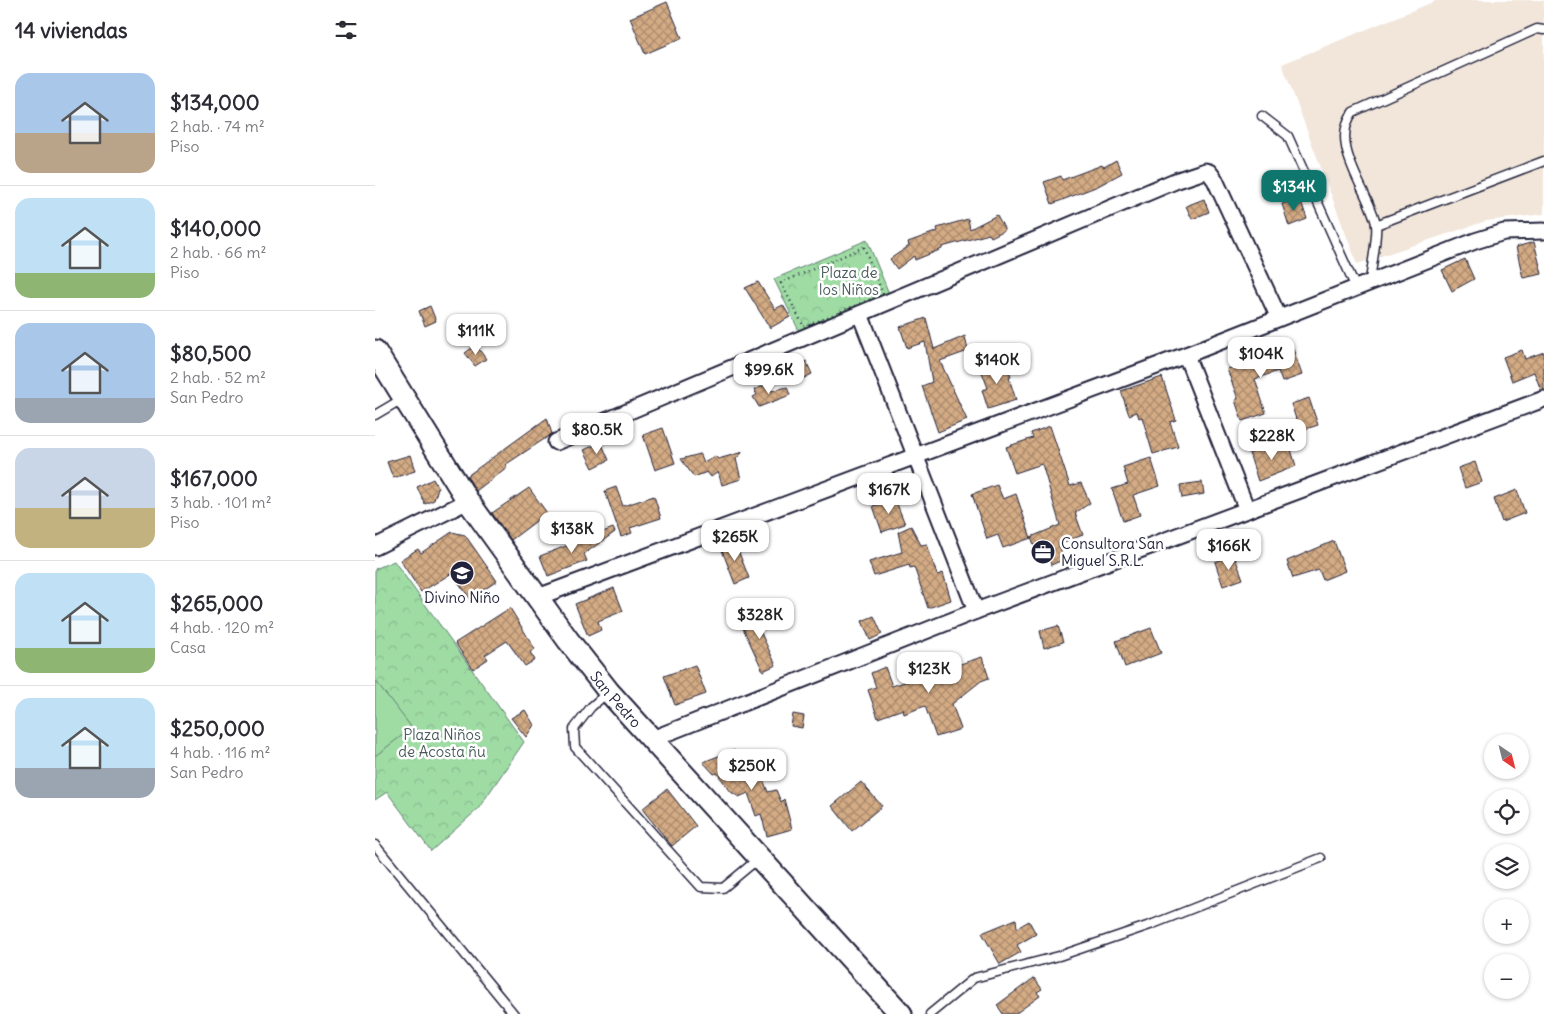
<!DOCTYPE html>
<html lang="es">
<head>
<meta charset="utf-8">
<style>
	body { margin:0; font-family:Delius,sans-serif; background:#f7f7f7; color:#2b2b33; height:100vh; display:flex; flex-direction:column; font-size:19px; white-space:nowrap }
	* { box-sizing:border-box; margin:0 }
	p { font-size:16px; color:#7c7c81 }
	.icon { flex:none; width:28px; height:28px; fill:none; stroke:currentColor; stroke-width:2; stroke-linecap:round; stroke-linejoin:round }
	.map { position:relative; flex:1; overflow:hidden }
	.panel { display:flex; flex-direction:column; background:#fff; width:375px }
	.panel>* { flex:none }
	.needle { width:32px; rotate:145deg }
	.controls { position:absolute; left:1109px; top:734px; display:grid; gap:10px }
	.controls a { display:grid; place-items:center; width:45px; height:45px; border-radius:50%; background:#fff; box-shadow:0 1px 4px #0004; font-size:25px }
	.price { position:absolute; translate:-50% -42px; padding:0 11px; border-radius:10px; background:#fff; color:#222; font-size:16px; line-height:32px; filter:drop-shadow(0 1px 2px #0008) }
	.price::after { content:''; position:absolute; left:50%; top:30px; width:15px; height:11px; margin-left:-8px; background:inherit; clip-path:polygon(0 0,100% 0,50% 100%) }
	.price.on { background:#0f766e; color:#fff }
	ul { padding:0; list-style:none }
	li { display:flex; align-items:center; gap:15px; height:125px; padding:0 15px }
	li+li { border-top:1px solid #e1e1e2 }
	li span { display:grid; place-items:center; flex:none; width:140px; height:100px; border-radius:15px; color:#555 }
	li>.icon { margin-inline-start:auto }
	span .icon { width:60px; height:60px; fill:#fffc; stroke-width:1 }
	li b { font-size:21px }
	h2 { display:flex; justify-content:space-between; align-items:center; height:60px; padding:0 15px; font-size:21px }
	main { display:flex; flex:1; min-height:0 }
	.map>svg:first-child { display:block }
</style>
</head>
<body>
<main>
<section class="panel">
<h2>14 viviendas<svg class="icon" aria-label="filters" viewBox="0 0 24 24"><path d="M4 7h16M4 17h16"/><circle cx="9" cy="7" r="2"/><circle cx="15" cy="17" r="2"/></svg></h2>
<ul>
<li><span style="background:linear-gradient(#a9c7e8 60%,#b9a48a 0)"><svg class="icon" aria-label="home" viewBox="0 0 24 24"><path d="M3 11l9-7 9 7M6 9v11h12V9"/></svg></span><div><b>$134,000</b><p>2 hab. · 74 m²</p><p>Piso</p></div></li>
<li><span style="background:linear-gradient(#bfe0f5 75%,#8fb573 0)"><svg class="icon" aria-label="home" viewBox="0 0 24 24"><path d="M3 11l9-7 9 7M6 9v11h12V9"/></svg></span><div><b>$140,000</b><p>2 hab. · 66 m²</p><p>Piso</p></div></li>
<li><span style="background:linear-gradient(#a9c7e8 75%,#9aa5b1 0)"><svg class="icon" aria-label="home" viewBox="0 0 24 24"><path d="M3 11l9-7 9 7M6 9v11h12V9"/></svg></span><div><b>$80,500</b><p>2 hab. · 52 m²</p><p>San Pedro</p></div></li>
<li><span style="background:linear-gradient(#c9d6e8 60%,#c2b280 0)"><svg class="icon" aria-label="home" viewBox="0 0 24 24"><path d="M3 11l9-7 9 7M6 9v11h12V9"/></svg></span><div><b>$167,000</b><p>3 hab. · 101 m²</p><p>Piso</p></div></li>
<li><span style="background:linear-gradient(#bfe0f5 75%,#8fb573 0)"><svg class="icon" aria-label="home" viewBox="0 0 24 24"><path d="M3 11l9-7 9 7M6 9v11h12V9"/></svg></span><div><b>$265,000</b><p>4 hab. · 120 m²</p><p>Casa</p></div></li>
<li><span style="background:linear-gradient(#bfe0f5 70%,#9aa5b1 0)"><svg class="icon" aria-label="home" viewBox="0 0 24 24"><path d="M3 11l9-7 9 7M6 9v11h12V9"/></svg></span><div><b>$250,000</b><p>4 hab. · 116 m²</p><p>San Pedro</p></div></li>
</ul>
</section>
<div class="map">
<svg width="1169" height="1014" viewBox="0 0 1169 1014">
	<defs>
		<pattern id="park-crowns" width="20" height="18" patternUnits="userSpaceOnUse" patternTransform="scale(1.25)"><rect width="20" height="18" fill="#9fdca4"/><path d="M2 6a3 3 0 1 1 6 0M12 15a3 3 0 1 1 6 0" fill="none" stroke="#89bc8e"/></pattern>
		<pattern id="building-cross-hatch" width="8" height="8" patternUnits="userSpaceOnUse" patternTransform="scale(1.25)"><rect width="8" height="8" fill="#d3ab84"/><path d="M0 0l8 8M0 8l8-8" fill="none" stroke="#ab8b6d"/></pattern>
	</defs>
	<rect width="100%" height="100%" fill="#fff"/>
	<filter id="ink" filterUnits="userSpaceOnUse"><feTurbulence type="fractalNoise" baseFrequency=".02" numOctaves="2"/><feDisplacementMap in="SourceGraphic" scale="10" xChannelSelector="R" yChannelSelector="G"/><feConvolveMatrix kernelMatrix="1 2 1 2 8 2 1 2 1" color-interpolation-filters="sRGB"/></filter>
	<g filter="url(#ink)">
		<path fill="#f2e6da" d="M1063,0H1169V214L1111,221L982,264L907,64Z"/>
		<g fill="url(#park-crowns)" stroke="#607f70">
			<path d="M492,240L515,296L425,333L399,279Z"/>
			<path d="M19,561L149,742L103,809L56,851L12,792L0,800V569Z"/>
		</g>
		<path fill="#9fdca4" stroke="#607f70" d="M0,680L37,728L0,756Z"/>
		<g fill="url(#building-cross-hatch)" stroke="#22223b">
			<path d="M292,2L307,38L270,54L255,18Z"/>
			<path d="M741,160L747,173L723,186L677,204L669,182L686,176L687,180L727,165L729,167Z"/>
			<path d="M925,198L932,219L914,226L907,204Z"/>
			<path d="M829,199L834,212L817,219L811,206Z"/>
			<path d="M622,215L630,230L616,237L614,234L567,247V249L540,260L539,256L522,269L515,259L534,246L533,242L563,231L562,228L593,219L595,229Z"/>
			<path d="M1159,242L1167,274L1148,278L1141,247Z"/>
			<path d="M1090,259L1099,279L1077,291L1067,270Z"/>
			<path d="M383,282L400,309L408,305L415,317L395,328L370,288Z"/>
			<path d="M55,306L61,321L50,326L44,311Z"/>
			<path d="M551,318L559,349L590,336L593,351L565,361L592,420L563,432L547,386L557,382L550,342L532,348L525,327Z"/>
			<path d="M101,345L111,359L100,366L90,353Z"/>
			<path d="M917,346L927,375L907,382L903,371L880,379L891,413L867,421L860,400L863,399L852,369Z"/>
			<path d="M1147,350L1150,359L1169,352V390H1166L1159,372L1137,381L1128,357Z"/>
			<path d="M431,361L437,374L417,384L411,371Z"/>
			<path d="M622,361L623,365L632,363L636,377L634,378L641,400L613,409L607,390L613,388L605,367Z"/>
			<path d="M787,377L801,420L795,422L803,447L778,454L767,417L764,418L762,412L754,415L746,391Z"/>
			<path d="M393,384L396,391L412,387L415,395L384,407L378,397L382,395L379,390Z"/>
			<path d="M934,398L943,425L925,431L916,404Z"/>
			<path d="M172,418L177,434L130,465L132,467L101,491L92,476Z"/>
			<path d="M675,426L695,486L706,483L715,503L700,513L708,535L683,544L690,559L676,565L674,559L666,562L656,537L685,525L667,464L640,473L631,447L658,438L656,433Z"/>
			<path d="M288,428L300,463L280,470L268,435Z"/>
			<path d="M226,442L234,460L218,468L209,450Z"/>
			<path d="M914,443L921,466L883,481L874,453L889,448L890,451Z"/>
			<path d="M368,452L361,459L366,479L347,485L343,472L336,477L332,472L319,477L306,459L325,454L329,463L340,456L343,459Z"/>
			<path d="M35,455L40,471L18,478L12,462Z"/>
			<path d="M776,458L785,486L758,495L765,515L748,521L737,489L753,484L748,467Z"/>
			<path d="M1100,462L1107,482L1090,488L1083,468Z"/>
			<path d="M58,479L63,488L59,500L50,504L42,487Z"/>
			<path d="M827,482L829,494L807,498L805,485Z"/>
			<path d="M622,485L628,499L641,494L656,538L628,548L623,535L612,539L597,494Z"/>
			<path d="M241,487L248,506L279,496L286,518L255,528L257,533L246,537L230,491Z"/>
			<path d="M154,488L172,513L136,540L117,513Z"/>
			<path d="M1142,490L1150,513L1127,522L1119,499Z"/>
			<path d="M520,499L530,524L507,532L498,506Z"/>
			<path d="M536,526L546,545L552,544L562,575L568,573L576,600L553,608L539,567L535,568L534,565L499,576L494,562L527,552L523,532Z"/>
			<path d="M238,528L240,532L209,554L212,561L173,576L165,556Z"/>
			<path d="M77,532L90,535L122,581L95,599L77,573L46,592L25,560L43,549L46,553Z"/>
			<path d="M359,540L374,578L360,584L345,545Z"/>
			<path d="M959,541L970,571L948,580L944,570L918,578L912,561Z"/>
			<path d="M859,555L868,579L848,586L840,562Z"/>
			<path d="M239,588L248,611L223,621L226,630L213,636L200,604Z"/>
			<path d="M135,608L160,649L155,652L160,660L150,666L132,641L110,655L113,659L98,669L80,643Z"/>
			<path d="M391,611L398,623L385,631L401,665L388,671L367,626Z"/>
			<path d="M499,616L507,634L495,640L487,621Z"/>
			<path d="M683,626L688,642L669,648L665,631Z"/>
			<path d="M776,628L786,653L750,667L741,641Z"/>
			<path d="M607,657L614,678L606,681L577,704L586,729L561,737L550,706L529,714L528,709L503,718L493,690L501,687L496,673L510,667L517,686Z"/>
			<path d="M320,665L331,694L300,705L289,676Z"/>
			<path d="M150,710L159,725L151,737L136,718Z"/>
			<path d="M418,714L429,716L427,728L416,726Z"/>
			<path d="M359,750L365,764L377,760L381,771L384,769L393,792L401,790L406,802L409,799L417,829L392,836L386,814L381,816L373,793L364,797L356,792L342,773L339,774L328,762Z"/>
			<path d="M486,782L507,806L477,831L457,806Z"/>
			<path d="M292,789L321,826L297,846L267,809Z"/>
			<path d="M641,919L642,928L654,921L661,934L642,945L646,952L625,964L607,933Z"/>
			<path d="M659,978L667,989L662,992L665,996L640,1014H628L622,1005Z"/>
		</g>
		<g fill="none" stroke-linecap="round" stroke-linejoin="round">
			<defs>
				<g id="lane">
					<path d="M887,116L913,136L981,288"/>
					<path d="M1001,225L1169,161"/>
					<path d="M995,282C996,269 1003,235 1001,224C994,190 953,146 978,112L1162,29L1169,30"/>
					<path d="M0,415L27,399"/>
					<path d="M232,693L216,707L199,729L200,747L326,887L348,888L383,859"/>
					<path d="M0,845L139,1014"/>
					<path d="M555,1014L599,978L684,956L778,924L946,858"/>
				</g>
				<g id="street">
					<path d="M485,314L601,611"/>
					<path d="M811,355L872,510"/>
					<path d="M181,442L800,181L830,171L834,172L840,180L904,318"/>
					<path d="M0,547L93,501"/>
					<path d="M163,597L811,355L1100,241L1129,232L1169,231"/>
					<path d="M277,739L601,611L1169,399"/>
				</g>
				<g id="secondary">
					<path id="s1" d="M0,351L93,501L193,640L234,692L526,1014"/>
				</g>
			</defs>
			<use href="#lane" stroke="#22223b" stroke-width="11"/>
			<use href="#street" stroke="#22223b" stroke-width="19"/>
			<use href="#secondary" stroke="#22223b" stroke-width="25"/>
			<path stroke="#22223b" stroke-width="2.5" stroke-dasharray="1 4" stroke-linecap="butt" d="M489,247L508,294L429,327L406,283Z"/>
			<use href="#lane" stroke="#fff" stroke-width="8"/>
			<use href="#street" stroke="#fff" stroke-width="15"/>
			<use href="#secondary" stroke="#fff" stroke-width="21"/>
		</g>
	</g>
	<defs>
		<symbol id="office-disc" viewBox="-11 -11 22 22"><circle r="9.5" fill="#22223b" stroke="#fff"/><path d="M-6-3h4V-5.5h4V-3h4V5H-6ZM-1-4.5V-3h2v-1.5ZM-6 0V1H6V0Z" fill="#fff"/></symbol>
		<symbol id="school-disc" viewBox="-11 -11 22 22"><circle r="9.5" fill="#22223b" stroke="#fff"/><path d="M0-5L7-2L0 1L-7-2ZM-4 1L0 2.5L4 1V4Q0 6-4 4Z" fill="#fff"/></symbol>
	</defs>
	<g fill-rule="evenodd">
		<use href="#office-disc" x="654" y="538" width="28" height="28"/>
		<use href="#school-disc" x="73" y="559" width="28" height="28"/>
	</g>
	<g text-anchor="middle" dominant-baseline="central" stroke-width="5" stroke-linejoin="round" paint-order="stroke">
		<g font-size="15" fill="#485a5a" stroke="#fff">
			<text x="474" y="272">Plaza de<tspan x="474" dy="17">los Niños</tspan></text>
			<text x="67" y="734">Plaza Niños<tspan x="67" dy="17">de Acosta ñu</tspan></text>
		</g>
		<g font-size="15" fill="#22223b" stroke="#fff" text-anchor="start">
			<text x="686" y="543">Consultora San<tspan x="686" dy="17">Miguel S.R.L.</tspan></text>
			<text x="87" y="597" text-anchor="middle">Divino Niño</text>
		</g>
		<g font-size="15" fill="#22223b" stroke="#fff">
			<text stroke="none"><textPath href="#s1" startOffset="424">San Pedro</textPath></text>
		</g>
	</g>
</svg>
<div class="controls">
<a><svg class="needle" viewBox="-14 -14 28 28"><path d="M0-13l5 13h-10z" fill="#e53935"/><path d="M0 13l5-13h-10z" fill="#7c7c81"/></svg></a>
<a><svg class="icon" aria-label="locate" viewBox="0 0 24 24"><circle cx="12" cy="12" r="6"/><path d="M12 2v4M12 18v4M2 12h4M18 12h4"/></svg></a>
<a><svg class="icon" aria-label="layers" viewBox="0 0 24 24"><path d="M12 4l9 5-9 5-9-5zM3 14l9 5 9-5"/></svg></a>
<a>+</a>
<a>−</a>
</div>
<b class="price on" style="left:919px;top:212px">$134K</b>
<b class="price" style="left:101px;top:356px">$111K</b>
<b class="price" style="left:886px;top:379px">$104K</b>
<b class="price" style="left:622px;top:385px">$140K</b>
<b class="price" style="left:394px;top:395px">$99.6K</b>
<b class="price" style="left:222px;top:455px">$80.5K</b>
<b class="price" style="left:897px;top:461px">$228K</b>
<b class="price" style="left:514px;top:515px">$167K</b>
<b class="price" style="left:197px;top:554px">$138K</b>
<b class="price" style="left:360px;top:562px">$265K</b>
<b class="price" style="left:854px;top:571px">$166K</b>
<b class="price" style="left:385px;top:640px">$328K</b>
<b class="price" style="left:554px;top:694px">$123K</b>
<b class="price" style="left:377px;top:791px">$250K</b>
</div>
</main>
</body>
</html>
